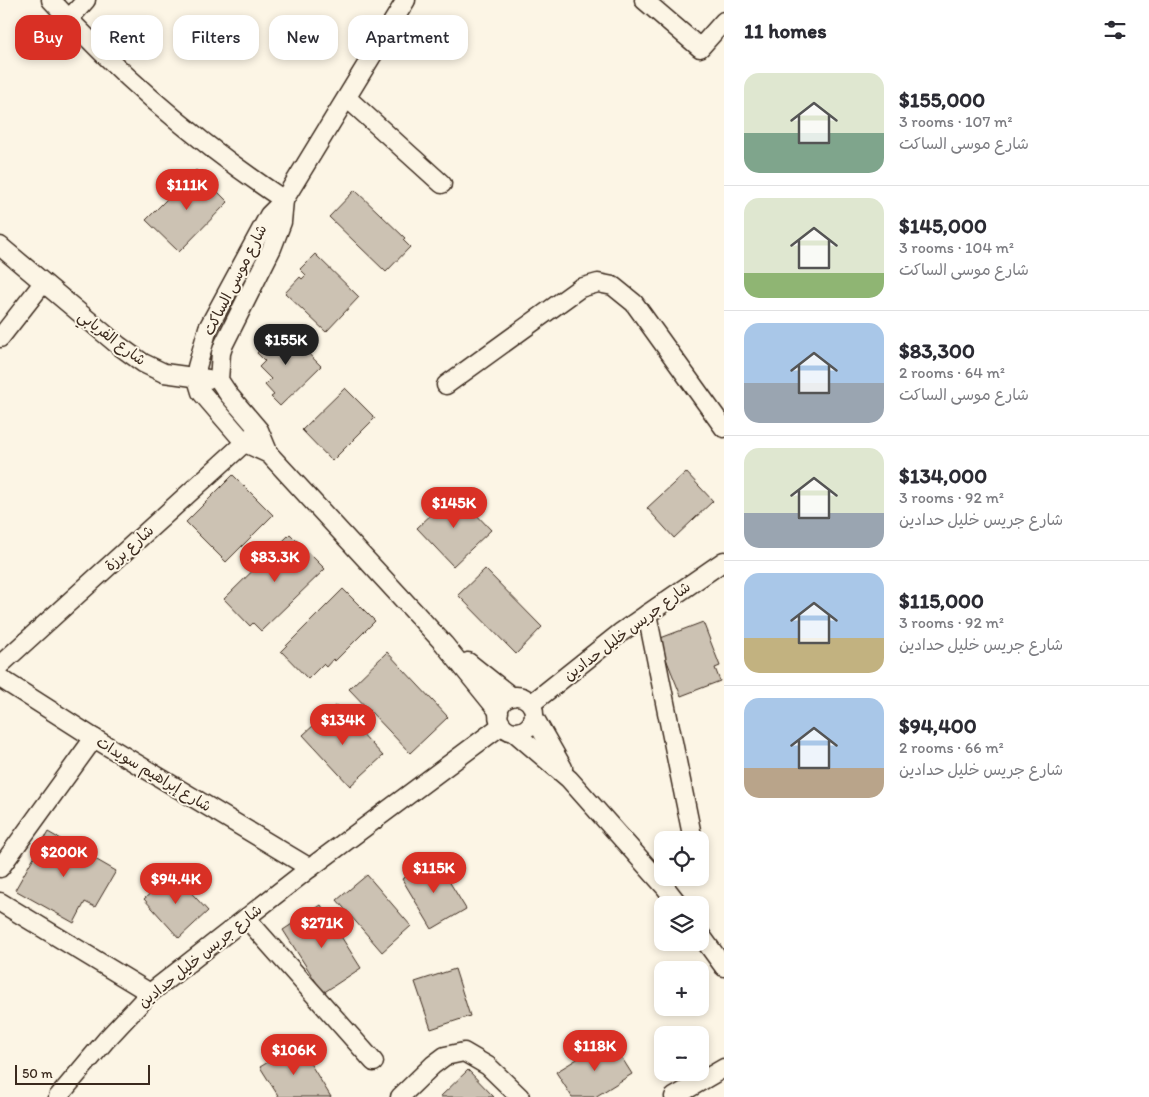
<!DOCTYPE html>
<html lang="en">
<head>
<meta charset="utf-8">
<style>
	body { margin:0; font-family:Itim,"Playpen Sans Arabic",sans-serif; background:#f2f2f3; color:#2b2b33; height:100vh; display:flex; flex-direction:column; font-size:19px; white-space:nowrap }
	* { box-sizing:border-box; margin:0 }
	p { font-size:16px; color:#7c7c81 }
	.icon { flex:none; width:28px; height:28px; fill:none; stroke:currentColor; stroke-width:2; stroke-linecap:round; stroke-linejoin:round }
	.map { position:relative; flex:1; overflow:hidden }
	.drawer { display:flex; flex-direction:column; background:#fff; width:425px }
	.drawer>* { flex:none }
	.banner { position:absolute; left:15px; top:15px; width:475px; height:45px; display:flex; gap:10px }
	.buttons { position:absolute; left:654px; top:831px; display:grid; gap:10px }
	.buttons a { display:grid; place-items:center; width:55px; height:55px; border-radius:10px; background:#fff; box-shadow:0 2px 8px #0003; font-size:25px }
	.scale { position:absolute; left:15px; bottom:12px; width:135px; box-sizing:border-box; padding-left:5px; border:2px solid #3b2a1e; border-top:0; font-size:14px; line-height:18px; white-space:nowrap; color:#3b2a1e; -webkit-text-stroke:4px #fcf5e5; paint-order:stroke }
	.price { position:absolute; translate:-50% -42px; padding:0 11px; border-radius:18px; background:#d93025; color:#fff; font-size:16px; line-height:32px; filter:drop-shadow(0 1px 2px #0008) }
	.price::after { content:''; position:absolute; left:50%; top:30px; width:15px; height:11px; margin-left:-8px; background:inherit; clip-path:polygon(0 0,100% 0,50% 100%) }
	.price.on { background:#222; color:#fff }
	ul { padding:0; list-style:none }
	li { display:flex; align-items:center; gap:15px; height:125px; padding:0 20px }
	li+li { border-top:1px solid #e1e1e2 }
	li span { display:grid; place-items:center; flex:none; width:140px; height:100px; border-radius:15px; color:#555 }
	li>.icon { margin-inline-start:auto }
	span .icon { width:60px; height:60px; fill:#fffc; stroke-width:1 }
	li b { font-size:21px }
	h2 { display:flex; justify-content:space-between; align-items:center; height:60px; padding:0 20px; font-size:21px }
	.tag { padding:0 18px; border-radius:15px; background:#fff; box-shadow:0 2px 8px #0003; font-size:18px; line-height:45px }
	.tag.on { background:#d93025; color:#fff }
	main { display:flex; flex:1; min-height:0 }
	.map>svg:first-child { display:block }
</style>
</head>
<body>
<main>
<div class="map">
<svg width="724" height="1097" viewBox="0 0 724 1097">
	<rect width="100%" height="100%" fill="#fcf5e5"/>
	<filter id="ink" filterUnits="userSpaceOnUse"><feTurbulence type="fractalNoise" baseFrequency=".02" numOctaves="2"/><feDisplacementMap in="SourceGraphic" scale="10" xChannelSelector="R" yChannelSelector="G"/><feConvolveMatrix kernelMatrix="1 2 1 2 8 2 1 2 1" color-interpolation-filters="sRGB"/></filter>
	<g filter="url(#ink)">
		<g fill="#ccc2b3" stroke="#3b2a1e">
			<path d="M196,170L228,202L179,252L146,220Z"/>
			<path d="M355,190L405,238L403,240L410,247L386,272L329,217Z"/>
			<path d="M315,254L359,297L326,332L285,293L300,277L302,279L306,275L300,269Z"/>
			<path d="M282,328L321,366L280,406L271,397L274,395L265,385L271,379L259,367L265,361L257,353L264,345L268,349L272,345L268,342Z"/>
			<path d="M345,388L375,418L332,461L302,430Z"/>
			<path d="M686,472L713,501L674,538L647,508Z"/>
			<path d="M233,475L273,515L226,562L186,522Z"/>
			<path d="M455,492L491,530L453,566L417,528Z"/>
			<path d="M290,534L325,569L261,631L253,623L250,626L224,599Z"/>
			<path d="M485,569L542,627L516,654L458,595Z"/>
			<path d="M343,589L375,621L335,661L333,659L326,667L323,664L308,679L281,651Z"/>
			<path d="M703,622L720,666L715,668L720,681L681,696L658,639Z"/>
			<path d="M387,652L448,717L410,753L349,689Z"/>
			<path d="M336,705L383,756L350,786L303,735Z"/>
			<path d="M48,832L116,871L95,907L85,902L74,923L15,890Z"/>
			<path d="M435,858L466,909L432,929L402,879Z"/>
			<path d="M173,873L208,911L179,938L144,899Z"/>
			<path d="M367,875L411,926L382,952L337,900Z"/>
			<path d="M321,905L361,968L323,993L283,930Z"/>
			<path d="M455,969L470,1016L431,1029L415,982Z"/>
			<path d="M610,1039L632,1074L595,1097H572L556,1072Z"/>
			<path d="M298,1044L331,1097H279L260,1067Z"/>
			<path d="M468,1070L494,1097H440Z"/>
		</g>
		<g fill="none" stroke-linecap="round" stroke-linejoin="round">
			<defs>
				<g id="minor">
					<path d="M51,0C120,75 199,144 284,200"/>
					<path d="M644,0L700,48L724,21"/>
					<path d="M69,19L86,0"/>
					<path d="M347,98L442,184"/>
					<path d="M284,200L282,222L272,248L224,344L221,353L219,380L229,395L259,430L269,454L444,644L499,712"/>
					<path d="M0,246L118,345L143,363L164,373L208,379"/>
					<path d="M0,338L43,283"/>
					<path d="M446,385L580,288L598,283L613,286L634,303L724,428"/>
					<path d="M269,454L245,443L201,392L197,379V367L208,328L269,215L284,200L406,0"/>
					<path d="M647,614L693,840"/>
					<path d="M468,662L512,697"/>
					<path d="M0,665L253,435"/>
					<path d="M0,678L94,738L310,868"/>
					<circle cx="516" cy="714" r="18"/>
					<path d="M531,704L620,633L724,561"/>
					<path d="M534,717L563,768"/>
					<path d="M514,732L569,779L665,887L679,905"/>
					<path d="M0,868L94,738"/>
					<path d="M0,902L150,993"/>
					<path d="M246,918L374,1062"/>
					<path d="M700,934L724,967"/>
					<path d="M58,1097L106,1040L150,993L310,868L502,725"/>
					<path d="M400,1097L433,1065L445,1056L464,1052L488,1066L520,1097"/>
					<path d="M674,1097L724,1068"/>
				</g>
			</defs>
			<use href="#minor" stroke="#3b2a1e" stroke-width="21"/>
			<use href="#minor" stroke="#fcf5e5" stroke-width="18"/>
		</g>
	</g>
	<g text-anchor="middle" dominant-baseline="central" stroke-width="4" stroke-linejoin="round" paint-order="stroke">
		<g font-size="15" fill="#3b2a1e" stroke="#fcf5e5">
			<text transform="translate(235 280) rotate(-63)">شارع موسى الساكت</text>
			<text transform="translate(112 338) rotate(37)">شارع الفريابي</text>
			<text transform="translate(129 548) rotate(-42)">شارع برزة</text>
			<text transform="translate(627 631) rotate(-37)">شارع جريس خليل حدادين</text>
			<text transform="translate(154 774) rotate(31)">شارع إبراهيم سويدات</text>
			<text transform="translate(200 956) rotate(-39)">شارع جريس خليل حدادين</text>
		</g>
	</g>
</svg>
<div class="buttons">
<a><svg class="icon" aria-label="locate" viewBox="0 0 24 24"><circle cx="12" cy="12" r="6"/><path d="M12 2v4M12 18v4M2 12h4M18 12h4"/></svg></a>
<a><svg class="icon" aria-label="layers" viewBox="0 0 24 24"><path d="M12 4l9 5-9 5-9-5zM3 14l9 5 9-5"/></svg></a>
<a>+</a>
<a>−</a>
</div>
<div class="scale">50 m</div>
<b class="price" style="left:187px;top:211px">$111K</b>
<b class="price on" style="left:286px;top:366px">$155K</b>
<b class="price" style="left:454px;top:529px">$145K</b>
<b class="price" style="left:275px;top:583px">$83.3K</b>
<b class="price" style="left:343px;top:746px">$134K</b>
<b class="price" style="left:64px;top:878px">$200K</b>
<b class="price" style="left:434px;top:894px">$115K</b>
<b class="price" style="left:176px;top:905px">$94.4K</b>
<b class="price" style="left:322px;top:949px">$271K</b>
<b class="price" style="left:595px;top:1072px">$118K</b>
<b class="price" style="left:294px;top:1076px">$106K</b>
<div class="banner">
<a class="tag on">Buy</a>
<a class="tag">Rent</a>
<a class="tag">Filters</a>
<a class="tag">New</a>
<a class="tag">Apartment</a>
</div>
</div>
<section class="drawer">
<h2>11 homes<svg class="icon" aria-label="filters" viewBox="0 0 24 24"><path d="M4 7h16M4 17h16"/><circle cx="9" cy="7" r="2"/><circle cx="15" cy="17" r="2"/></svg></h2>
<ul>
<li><span style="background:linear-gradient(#dfe7d0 60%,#7fa58c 0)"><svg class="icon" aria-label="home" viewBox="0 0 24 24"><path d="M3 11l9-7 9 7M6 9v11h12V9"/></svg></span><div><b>$155,000</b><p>3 rooms · 107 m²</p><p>شارع موسى الساكت</p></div></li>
<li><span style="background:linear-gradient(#dfe7d0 75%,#8fb573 0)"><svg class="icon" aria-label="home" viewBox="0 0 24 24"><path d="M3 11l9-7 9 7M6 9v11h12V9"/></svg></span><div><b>$145,000</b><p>3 rooms · 104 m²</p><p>شارع موسى الساكت</p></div></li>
<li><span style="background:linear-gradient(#a9c7e8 60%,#9aa5b1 0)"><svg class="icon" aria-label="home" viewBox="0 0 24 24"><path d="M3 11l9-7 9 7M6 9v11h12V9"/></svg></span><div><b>$83,300</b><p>2 rooms · 64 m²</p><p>شارع موسى الساكت</p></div></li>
<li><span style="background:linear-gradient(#dfe7d0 65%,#9aa5b1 0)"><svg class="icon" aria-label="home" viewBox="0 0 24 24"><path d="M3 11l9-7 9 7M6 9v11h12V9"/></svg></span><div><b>$134,000</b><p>3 rooms · 92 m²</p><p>شارع جريس خليل حدادين</p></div></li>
<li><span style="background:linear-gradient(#a9c7e8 65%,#c2b280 0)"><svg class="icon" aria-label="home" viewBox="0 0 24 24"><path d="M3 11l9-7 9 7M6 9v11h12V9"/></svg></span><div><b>$115,000</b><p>3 rooms · 92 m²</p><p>شارع جريس خليل حدادين</p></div></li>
<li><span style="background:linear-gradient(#a9c7e8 70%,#b9a48a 0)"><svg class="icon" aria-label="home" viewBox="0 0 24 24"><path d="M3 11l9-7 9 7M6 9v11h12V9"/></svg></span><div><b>$94,400</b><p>2 rooms · 66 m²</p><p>شارع جريس خليل حدادين</p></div></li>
</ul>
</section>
</main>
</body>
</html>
